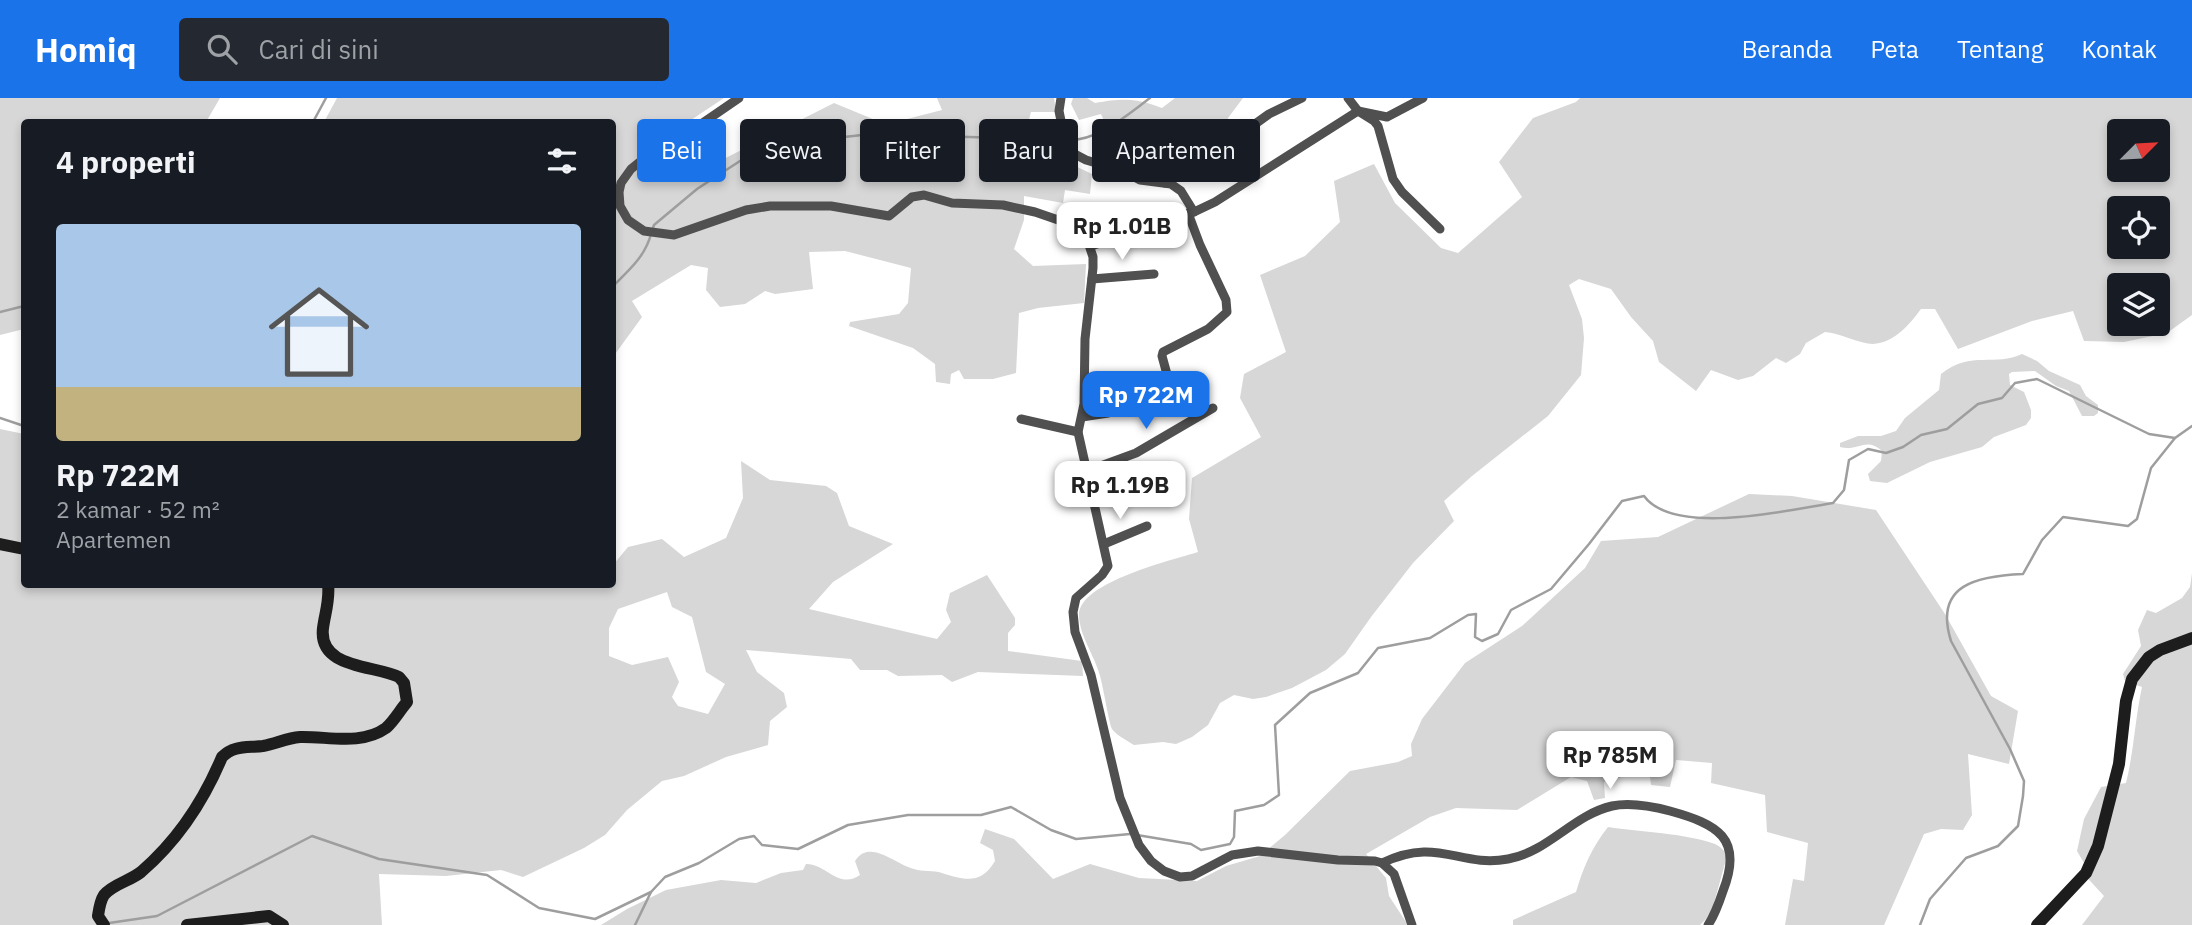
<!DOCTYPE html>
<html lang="id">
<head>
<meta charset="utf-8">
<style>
	body { margin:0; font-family:"IBM Plex Sans",sans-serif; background:#242831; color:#f1f3f6; height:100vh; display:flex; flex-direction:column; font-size:26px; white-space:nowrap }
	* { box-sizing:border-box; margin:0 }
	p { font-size:23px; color:#9ea1a6 }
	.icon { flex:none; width:38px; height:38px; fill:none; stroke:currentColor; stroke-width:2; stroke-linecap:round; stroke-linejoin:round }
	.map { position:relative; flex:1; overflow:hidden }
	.side { position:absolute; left:21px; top:21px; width:595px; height:469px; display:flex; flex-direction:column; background:#171b24; border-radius:7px; box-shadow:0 4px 10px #0003 }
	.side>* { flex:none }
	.top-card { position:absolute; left:637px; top:21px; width:665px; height:63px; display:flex; gap:14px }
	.needle { width:46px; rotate:66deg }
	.controls { position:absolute; left:2107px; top:21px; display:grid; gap:14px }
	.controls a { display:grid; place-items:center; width:63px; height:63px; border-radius:7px; background:#171b24; box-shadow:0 4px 10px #0003; font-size:35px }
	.price { position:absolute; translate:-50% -60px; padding:0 16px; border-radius:14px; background:#fff; color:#222; font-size:23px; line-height:46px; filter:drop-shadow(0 2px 4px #0008) }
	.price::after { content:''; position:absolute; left:50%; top:42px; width:21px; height:16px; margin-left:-10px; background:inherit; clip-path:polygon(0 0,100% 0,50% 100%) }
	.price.current { background:#1a73e8; color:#fff }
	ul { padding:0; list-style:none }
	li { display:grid; align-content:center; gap:14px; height:371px; padding:0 35px }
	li+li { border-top:2px solid #363941 }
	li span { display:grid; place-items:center; height:217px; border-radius:7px; color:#555 }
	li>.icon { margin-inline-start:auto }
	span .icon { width:126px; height:126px; fill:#fffc; stroke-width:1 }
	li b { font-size:30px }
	h2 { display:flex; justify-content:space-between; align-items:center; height:84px; padding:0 35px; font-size:30px }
	.tag { padding:0 24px; border-radius:7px; background:#171b24; box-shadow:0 4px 10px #0003; font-size:24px; line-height:63px }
	.tag.current { background:#1a73e8; color:#fff }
	header { display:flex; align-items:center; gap:42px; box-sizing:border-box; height:98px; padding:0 35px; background:#1a73e8; color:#fff }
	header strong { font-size:33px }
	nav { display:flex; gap:38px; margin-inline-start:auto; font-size:24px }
	.search { width:490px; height:63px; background:#242831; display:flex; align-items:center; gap:18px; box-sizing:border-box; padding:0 24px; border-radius:7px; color:#9ea1a6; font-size:26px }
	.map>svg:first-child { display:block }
</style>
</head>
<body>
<header>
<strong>Homiq</strong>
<div class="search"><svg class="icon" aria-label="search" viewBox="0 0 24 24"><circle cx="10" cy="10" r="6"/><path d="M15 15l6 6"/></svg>Cari di sini</div>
<nav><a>Beranda</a><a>Peta</a><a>Tentang</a><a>Kontak</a></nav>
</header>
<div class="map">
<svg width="2192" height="827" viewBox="0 0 2192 827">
	<rect width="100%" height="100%" fill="#fff"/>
	<g fill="#d7d7d7" fill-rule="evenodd">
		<path d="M0,0H220L206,24H24V231L0,237Z"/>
		<path d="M337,0H724L688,24L701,42L693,46L699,65L706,70L834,5L880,24L907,21L942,12L937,0H1054L1056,14H1031L1027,29L1031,56L1069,65L1092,76L1090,96L1065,92L1063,105L1024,98V122L1014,151L1033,168L1086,166L1084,205L1038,210L1019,215L1016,275L993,281H964L959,272L951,276L950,286L936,284L935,266L913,250L849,228L850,224L899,216L908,205L911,170L845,153L809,154L813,191L775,196L765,193L745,206L720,209L706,192L708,170L691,167L632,203L642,219L613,259L612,24H324Z"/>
		<path d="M1073,0H1087L1095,5C1123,0 1136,0 1162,10L1175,0H1243L1228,20L1230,30L1203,46L1173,37L1123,42L1107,51L1100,46L1111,39L1101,16L1079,22L1071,6Z"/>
		<path d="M1580,0H2192V217L2167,235L2124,244L2084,243L2073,213L2032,223L1958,251L1935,211H1921C1910,226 1894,245 1873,246C1860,246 1840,235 1825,234L1806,245L1800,256L1786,265L1776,260L1753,278L1738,282L1711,272L1696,293L1659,264L1653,243L1631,219L1611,191L1579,181L1569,187L1582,221L1584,240L1581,277L1548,318L1472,378L1444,403L1454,423L1413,465L1371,519L1345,556L1326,572L1292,590L1266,599L1253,601L1234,597L1220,605L1208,627L1192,639L1176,646L1163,644L1134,647C1128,643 1116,637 1112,631C1109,625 1103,588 1100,578C1095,558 1079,537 1079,517C1079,484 1173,462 1198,454L1189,421L1192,380L1261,339L1240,300L1244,276L1286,254L1260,177L1305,158L1340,124L1334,83L1374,66L1395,105L1441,150L1458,155L1522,99L1499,64L1533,20L1576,4ZM2119,33H2158V72H2119ZM2119,110H2158V149H2119ZM2119,187H2158V226H2119Z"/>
		<path d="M2022,256L2037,263L2049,273L2080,287L2086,298L2098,307V315L2094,318H2082L2069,293L2056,288L2035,273L2012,274L2009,276L2010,287L2024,294L2031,312V320L2026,327L1994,339L1982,349L1930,364L1887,385L1870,383L1868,376L1881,363L1882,353C1866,338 1858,354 1840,349V345L1858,338H1881L1896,333L1905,320L1939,292L1941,276C1971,252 1996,269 2022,256Z"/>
		<path d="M0,331L24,336V486H612L613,467L628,449L662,441L684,459L726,440L743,400L741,363L770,382L826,388L837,395L849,428L893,446L833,484L809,511L937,541L951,524L946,512L950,495L987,477L1015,520V527L1008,535V553L1082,563L1083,578L978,574L952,584L942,577L898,578L887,572H860L851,561L746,552L757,574L784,595L787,609L770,623L768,647L726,659L684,678L662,683L627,712L605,737L584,750L523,779L501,772L446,778L379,776L382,827H0ZM667,494L672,509L692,519L706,574L725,586L708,616L678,608L672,599L679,584L668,559L632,567L609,558V530L618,511Z"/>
		<path d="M1749,396L1792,398L1876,412L1945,516L1991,598L2018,613L2009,666L1968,656L1972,717L1963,732L1941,731L1924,736L1884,827H1785L1793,781L1804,783L1808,745L1767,734L1765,697L1711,685L1712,665L1676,662L1670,689L1651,687L1649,671L1604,684L1605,700L1594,702L1587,683L1571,679L1517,712L1456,710L1430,719L1366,756L1386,780L1389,798L1408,827H601L627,811L666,792L721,782L756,785L781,775L803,772L806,766C825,765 839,792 860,777L855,763C869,740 895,766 914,771C923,774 933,772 942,775C964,782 981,787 995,763L993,752L980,745L985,731L1014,741L1053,781L1090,766L1139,780L1197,783L1226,768L1260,758L1285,737L1350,673L1398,664L1412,658L1411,646L1422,621L1465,565L1522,528L1585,470L1601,443L1658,439Z"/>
		<path d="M2192,475V827H2082L2104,798L2081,773L2084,765L2077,753L2084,721L2101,689L2126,685C2134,653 2135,621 2142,589L2125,583L2123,576L2141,548L2138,532L2147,512L2156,515L2182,500L2190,489Z"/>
		<path d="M1608,729C1641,734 1684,735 1715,746C1721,749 1724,752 1727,758L1711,816L1700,827H1513V822L1576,794C1583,770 1592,749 1608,729Z"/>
	</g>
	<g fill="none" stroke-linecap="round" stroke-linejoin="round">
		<g stroke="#9e9e9e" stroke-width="2.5">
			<path d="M313,24L326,0"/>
			<path d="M1068,42C1098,43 1127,17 1150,0"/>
			<path d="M653,130L654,127L697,91L763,48L871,36L1062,42"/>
			<path d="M612,189C628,173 645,159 651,136"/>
			<path d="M0,214L24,208"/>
			<path d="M0,320L24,328"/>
			<path d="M1137,737L1191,746L1201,752L1230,746L1234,739L1235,713L1264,707L1279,697L1275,627L1310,595L1358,575L1378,550L1430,540L1468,517L1476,516L1475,539L1482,543L1498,536L1511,512L1551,491L1589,446L1622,403L1644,398C1674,439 1789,412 1833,405L1844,392L1849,362L1868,351L1886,355L1903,349L1921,337L1947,331L1978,306L2002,300L2015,285L2037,281L2149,336L2175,340"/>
			<path d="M109,825L157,818L312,738L379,761L487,777L539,810L595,821L651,794L665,779L699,765L739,741L754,738L762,747L798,751L848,727L908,717H981L1011,709L1051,732L1076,741L1130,736"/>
			<path d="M635,827L651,794"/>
			<path d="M1920,827L1930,801L1966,760L1998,748L2018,728L2023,698L2024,683L2010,651L1951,543C1933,486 1978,478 2023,476L2042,442L2063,419L2128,428L2137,421L2151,370L2175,340L2192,328"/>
		</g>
		<g stroke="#505050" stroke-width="9">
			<path d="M739,0L691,33L656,51L631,71L621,85L619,94L620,108L628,122L644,133L674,137L746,112L770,108H831L889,118L912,99L924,97L952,105L1003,107L1035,114L1064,124L1088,144L1093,159V170L1085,241L1084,306L1078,334L1108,468L1102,477L1076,500L1073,514L1075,534L1091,577L1120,700L1139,747L1151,763L1164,773L1180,779L1192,778L1232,757L1258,753L1338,762L1375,763L1382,765L1394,776L1412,827"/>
			<path d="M1061,0L1059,13L1067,52L1086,62L1123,73L1140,82L1171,86L1181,93L1194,114"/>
			<path d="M1348,0L1358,13L1374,23L1378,28L1393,81L1402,94L1440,131"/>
			<path d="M1165,85L1219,45L1237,39L1269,16L1302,0"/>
			<path d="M1091,148L1194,114L1215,104L1358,13L1387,19L1423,0"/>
			<path d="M1092,181L1154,176"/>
			<path d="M1082,319L1108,315L1134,296L1166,283L1168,280L1162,258L1163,254L1208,231L1227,214L1226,202L1200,147L1188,115"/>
			<path d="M1021,321L1078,334"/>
			<path d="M1087,373L1136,355L1213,310"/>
			<path d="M1104,446L1147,428"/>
			<path d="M1382,765C1438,738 1459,770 1508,761C1548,754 1573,717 1612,708C1631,704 1651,708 1670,713C1717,726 1744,740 1723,793C1719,805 1715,817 1708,827"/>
		</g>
		<g stroke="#1d1d1d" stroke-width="12">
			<path d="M0,446L24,451"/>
			<path d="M104,827L98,818C99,811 100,803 104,797C113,786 130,783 141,774C177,743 204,702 222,659C234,647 247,650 263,648C276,646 286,640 300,639C327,638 361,648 386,630C394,623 400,612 407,604L404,585L399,579C375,567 318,571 323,530C325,515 330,502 328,486"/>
			<path d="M187,827L269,818L283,827"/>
			<path d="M2037,827L2086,775L2098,748L2119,666L2126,603L2132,581L2149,559L2160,552L2192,540"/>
		</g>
	</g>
</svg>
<div class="controls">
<a><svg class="needle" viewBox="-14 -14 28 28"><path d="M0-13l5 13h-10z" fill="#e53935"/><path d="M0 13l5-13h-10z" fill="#9ea1a6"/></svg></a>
<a><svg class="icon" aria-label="locate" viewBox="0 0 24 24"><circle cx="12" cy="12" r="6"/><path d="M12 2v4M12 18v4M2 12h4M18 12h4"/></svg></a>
<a><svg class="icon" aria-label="layers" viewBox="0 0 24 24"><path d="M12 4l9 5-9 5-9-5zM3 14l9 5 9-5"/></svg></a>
</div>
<b class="price" style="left:1122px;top:164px">Rp 1.01B</b>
<b class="price current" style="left:1146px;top:333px">Rp 722M</b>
<b class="price" style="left:1120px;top:423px">Rp 1.19B</b>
<b class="price" style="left:1610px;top:693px">Rp 785M</b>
<div class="top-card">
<a class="tag current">Beli</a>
<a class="tag">Sewa</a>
<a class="tag">Filter</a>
<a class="tag">Baru</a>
<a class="tag">Apartemen</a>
</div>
<section class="side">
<h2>4 properti<svg class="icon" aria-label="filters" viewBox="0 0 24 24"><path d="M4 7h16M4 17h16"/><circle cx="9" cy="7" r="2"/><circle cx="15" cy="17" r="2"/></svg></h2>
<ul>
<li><span style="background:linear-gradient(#a9c7e8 75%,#c2b280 0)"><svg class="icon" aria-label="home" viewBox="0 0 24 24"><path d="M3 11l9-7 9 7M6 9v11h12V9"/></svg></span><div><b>Rp 722M</b><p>2 kamar · 52 m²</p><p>Apartemen</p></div></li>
</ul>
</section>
</div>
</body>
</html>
